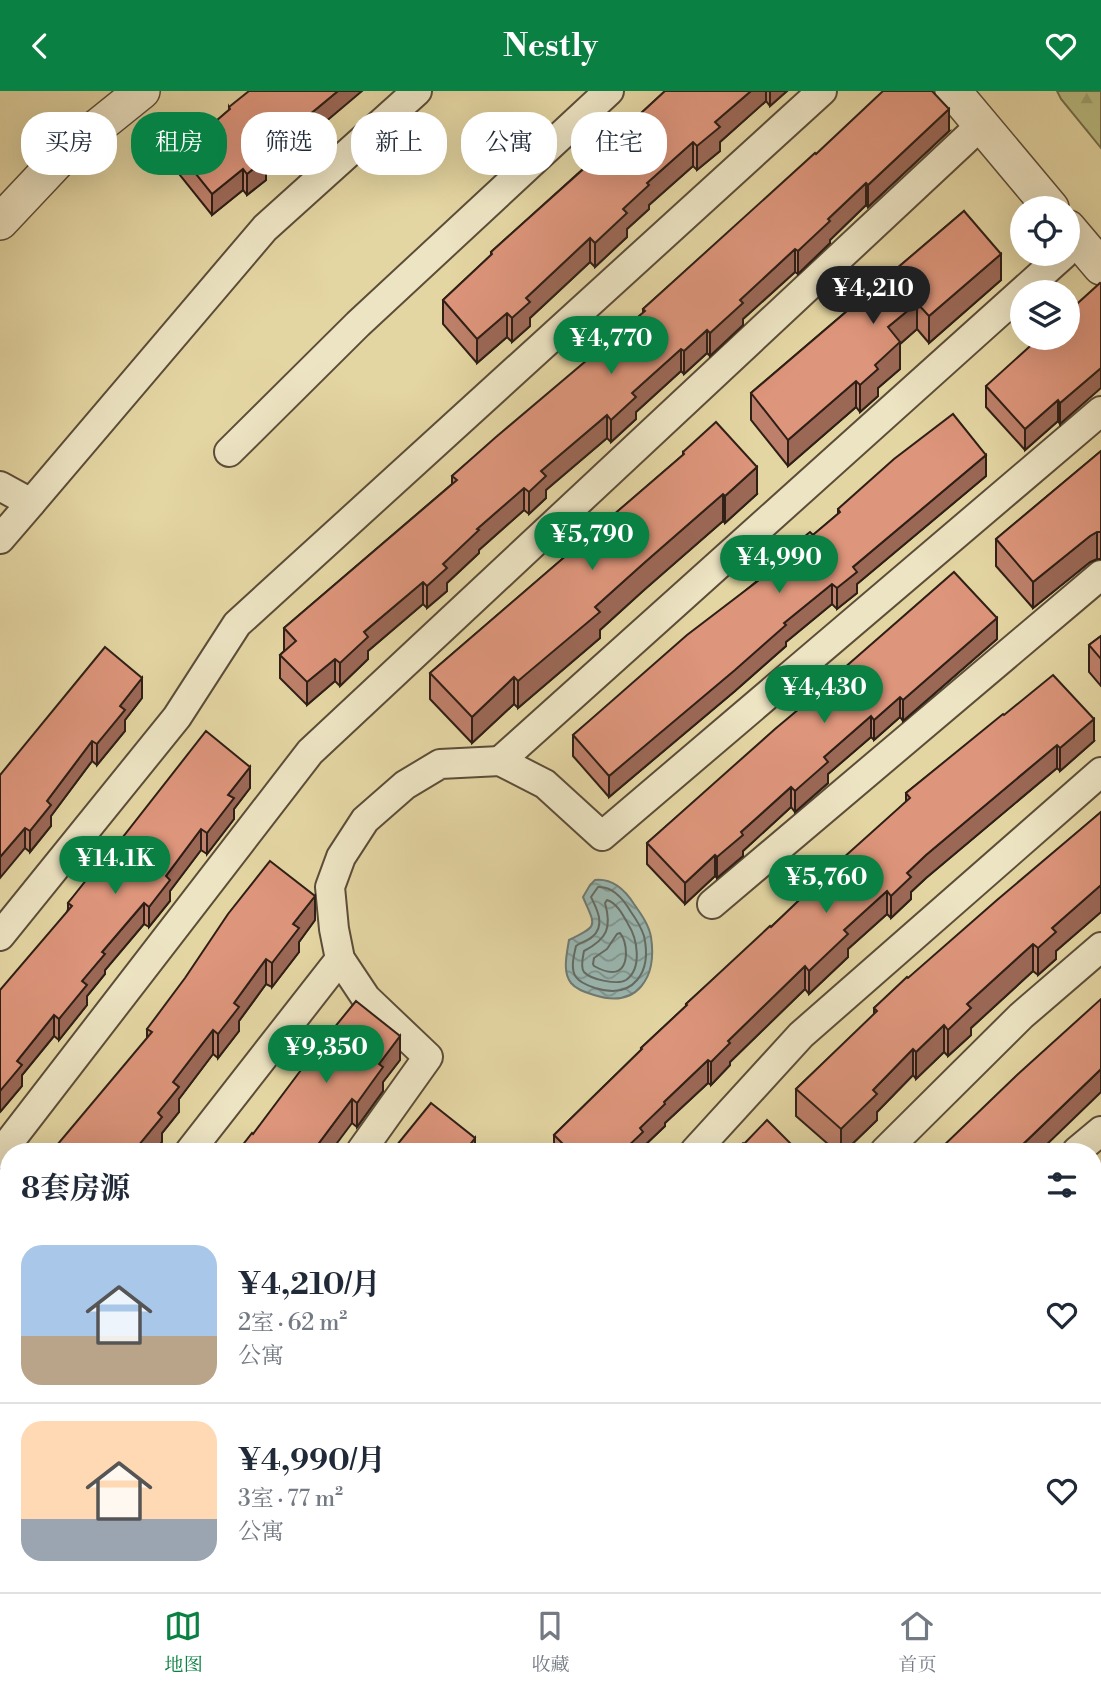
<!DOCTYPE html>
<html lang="zh">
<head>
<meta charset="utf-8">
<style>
	body { margin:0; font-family:"Libre Bodoni","Noto Serif SC",serif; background:#f2f2f3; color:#1f2937; height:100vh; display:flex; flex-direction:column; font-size:26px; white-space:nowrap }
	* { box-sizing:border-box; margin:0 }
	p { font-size:23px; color:#747a83 }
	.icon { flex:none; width:38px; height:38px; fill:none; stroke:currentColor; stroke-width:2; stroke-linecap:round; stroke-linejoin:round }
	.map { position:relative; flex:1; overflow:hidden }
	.sheet { position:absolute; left:0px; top:1052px; width:1102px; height:450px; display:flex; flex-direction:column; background:#fff; border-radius:28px 28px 0 0; box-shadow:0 7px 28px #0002 }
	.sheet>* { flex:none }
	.top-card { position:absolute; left:21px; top:21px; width:700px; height:63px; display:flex; gap:14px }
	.controls { position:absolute; left:1010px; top:105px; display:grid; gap:14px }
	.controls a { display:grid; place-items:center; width:70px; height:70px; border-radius:50%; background:#fff; box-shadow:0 7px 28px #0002; font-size:35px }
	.price { position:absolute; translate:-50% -60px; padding:0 16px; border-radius:24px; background:#0b8043; color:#fff; font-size:23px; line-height:46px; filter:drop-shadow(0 2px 4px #0008) }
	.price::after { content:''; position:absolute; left:50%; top:42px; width:21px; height:16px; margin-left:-10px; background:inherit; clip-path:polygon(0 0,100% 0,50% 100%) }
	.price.active { background:#222; color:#fff }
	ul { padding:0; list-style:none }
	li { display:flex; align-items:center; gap:21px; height:175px; padding:0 21px }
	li+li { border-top:2px solid #e0e1e3 }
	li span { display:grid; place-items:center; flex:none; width:196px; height:140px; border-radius:21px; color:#555 }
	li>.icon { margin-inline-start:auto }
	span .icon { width:84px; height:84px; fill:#fffc; stroke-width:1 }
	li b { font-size:30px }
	h2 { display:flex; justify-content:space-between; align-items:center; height:84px; padding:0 21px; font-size:30px }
	.pill { padding:0 24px; border-radius:28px; background:#fff; box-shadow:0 7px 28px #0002; font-size:24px; line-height:63px }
	.pill.active { background:#0b8043; color:#fff }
	header { display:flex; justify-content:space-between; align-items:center; height:91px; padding:0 21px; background:#0b8043; color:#fff; font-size:32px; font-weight:700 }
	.tab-bar { display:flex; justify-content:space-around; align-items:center; height:98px; border-top:2px solid #e0e1e3; background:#fff; font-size:19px; color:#747a83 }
	.tab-bar a { display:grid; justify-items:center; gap:4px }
	.tab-bar .active { color:#0b8043 }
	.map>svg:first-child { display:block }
</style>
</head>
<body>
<header><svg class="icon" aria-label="back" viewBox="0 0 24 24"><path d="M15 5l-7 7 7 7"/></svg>Nestly<svg class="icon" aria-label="heart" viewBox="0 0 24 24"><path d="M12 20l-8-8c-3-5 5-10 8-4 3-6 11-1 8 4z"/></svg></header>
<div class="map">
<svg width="1101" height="1501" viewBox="0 0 1101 1501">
	<defs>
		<pattern id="forest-firs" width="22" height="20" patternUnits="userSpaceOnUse" patternTransform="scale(1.75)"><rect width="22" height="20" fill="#babc81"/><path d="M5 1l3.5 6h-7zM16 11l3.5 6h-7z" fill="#a0a16f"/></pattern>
		<pattern id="water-waves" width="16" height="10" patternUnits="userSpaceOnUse" patternTransform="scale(1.75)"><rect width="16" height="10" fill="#9ab7b1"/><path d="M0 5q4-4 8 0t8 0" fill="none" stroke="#7e948f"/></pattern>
	</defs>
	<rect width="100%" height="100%" fill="#e4d6a3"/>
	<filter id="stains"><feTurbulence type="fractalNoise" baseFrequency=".00286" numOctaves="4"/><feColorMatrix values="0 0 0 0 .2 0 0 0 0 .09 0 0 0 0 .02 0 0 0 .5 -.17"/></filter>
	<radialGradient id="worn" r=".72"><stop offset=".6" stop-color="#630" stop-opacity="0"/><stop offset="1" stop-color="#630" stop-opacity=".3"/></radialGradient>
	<g fill="url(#forest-firs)" stroke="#746e4c" stroke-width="2">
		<path d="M1057,0H1101V57L1061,8Z"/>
		<path d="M9,1415V1493H289L316,1501H0V1421Z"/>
		<path d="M858,1493H1016L1034,1501H839Z"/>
	</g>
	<path fill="url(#water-waves)" stroke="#6f7a73" stroke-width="2" d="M595,789C613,787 625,799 634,813C641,823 649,834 651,846C657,886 638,918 594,904C587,902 576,898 571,892C562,881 567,862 569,849C600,834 595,835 583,806L590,794Z"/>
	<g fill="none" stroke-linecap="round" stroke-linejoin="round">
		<g stroke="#646b64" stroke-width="2">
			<path d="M598,796C613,795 624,809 631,821C636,828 641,836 644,845C652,881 634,909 595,897C589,895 580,892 576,886C570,878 574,864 576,855C581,851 588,850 592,846C606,835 597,818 591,806Z"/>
			<path d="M607,809C617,812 623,824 628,833C637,847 643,877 626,889C618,894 591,889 584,881C580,876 583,866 584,860C607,848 612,837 605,812Z"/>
			<path d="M620,842C625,848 626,854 626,863C625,885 610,884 594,875L593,873L594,867L607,858L617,843Z"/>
		</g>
		<defs>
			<g id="minor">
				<path d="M229,361L358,233L609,0"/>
				<path d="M0,395L31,412L265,137L417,0"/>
				<path d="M0,448L31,412"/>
				<path d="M500,670L1064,163"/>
				<path d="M712,813L1101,484"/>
				<path d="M0,845L177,626L237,533L822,0"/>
				<path d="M190,1060L340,868"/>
				<path d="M361,1060L428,966L366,907L340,868L334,838L330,796L341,766L365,729L405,694L440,673L500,670L545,693L602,745L1101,320"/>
				<path d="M695,1060L801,944L1101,681"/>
				<path d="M885,1060L1021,925L1101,856"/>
				<path d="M1077,1060L1101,1040"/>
				<path d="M0,1063L310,661L981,34"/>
				<path d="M1094,1249L1101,1242"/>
				<path d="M0,1284L9,1274"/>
			</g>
			<g id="tertiary">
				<path d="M953,0L1051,117"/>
				<path d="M0,131L65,62L142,0"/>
				<path d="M1068,137L1101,176"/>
				<path d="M0,1316L9,1319"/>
				<path d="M1094,1408L1101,1410"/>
			</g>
		</defs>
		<use href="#minor" stroke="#5c4d39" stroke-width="32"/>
		<use href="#tertiary" stroke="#5c4d39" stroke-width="38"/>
		<use href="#minor" stroke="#ede4c3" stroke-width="28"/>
		<use href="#tertiary" stroke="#ede4c3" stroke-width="35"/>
	</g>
	<g fill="#be806a" stroke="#2f1f16" stroke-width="2">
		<path d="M665,0H787L770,15L766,10L720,51V60L697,79L693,75L649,114V118L627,138V146L595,176L590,171L530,227V235L512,251L507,246L477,272L443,233V209L491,164V161L625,40V37Z"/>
		<path d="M229,16L266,81V89L247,104L243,99L212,124L179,83V62L229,19Z"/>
		<path d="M949,40L868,116L866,114L830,149V152L798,183L795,181L743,228V234L710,265L707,262L684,283L681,280L636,321V328L611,351L607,347L546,399V407L529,423L524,419L479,459V462L447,492V500L427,517L423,513L368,560V568L340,595L335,590L307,614L280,587V564L284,560V537L452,393V385L643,222V218L816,63Z"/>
		<path d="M964,120L1001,189L929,252L917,238L900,253V278L878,297V305L860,321L856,316L788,375L751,329V302Z"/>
		<path d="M1068,247L1060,333L1058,330L1025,359L986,316V295Z"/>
		<path d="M1101,360V468H1097L1090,471L1033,517L996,475V448Z"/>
		<path d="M683,361L757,403L725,432L723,430L644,499L600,539V547L518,617L514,613L472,652L430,608V582L683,364Z"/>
		<path d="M986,385L857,493V502L837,518L832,513L786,551V555L735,600L609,706L573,665V644L763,485V479L813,444L838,423V418Z"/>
		<path d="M1101,545V595L1089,581V554Z"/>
		<path d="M997,548L903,630L900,626L874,649L871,646L828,683V692L795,721L791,716L743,760V765L717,787L715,785L685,813L647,773V752L835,588V585Z"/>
		<path d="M142,607L125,629V640L97,674L92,670L51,725V735L30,761L25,757L0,684Z"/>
		<path d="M1004,624L1094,650L1060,680L1057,677L926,787L911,801V808L891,827L887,823L848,858V866L809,903L805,898L730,971V974L711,994L708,992L665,1032V1035L643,1056V1060H554V1044L641,959V957L686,915V913L771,836L906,711V702Z"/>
		<path d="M250,697L234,718V728L207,763L201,759L170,800V810L149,836L144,833L105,879V883L87,905V914L59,949L54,945L22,984V995L0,1021L68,818V812L97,779Z"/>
		<path d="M1101,721V821L1056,860V868L1038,884L1033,880L971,937V944L948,965L944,961L916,988L913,984L877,1021V1029L845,1060H836L796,1025V998L874,924V917Z"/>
		<path d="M315,829L299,851V861L272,896L266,893L239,930V940L218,967L213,963L179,1008V1021L162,1042V1051L147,947V938Z"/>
		<path d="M400,969L383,991V1000L357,1036L352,1032L253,1043Z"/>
		<path d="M1101,1291V1341L1094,1334V1298Z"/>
	</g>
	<g fill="#9b6856" stroke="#2f1f16" stroke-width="2">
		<path d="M338,0H362L266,81V89L247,104V83L262,63Z"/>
		<path d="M751,0H766V10L720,51V60L697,79V55L715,31Z"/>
		<path d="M770,0H787L770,15Z"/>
		<path d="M949,18V40L868,116V94Z"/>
		<path d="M693,51V75L649,114V118L627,138V146L595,176V152L623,118L647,92Z"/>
		<path d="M243,78V99L212,124V103Z"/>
		<path d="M866,92V114L830,149V152L798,183V160L828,128Z"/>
		<path d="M590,147V171L530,227V235L512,251V227L526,207Z"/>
		<path d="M795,158V181L743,228V234L710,265V242L740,209Z"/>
		<path d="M1001,163V189L929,252V225Z"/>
		<path d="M917,212V238L900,253V278L878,297V305L860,321V294L875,274L888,236Z"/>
		<path d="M507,222V246L477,272V248Z"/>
		<path d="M707,239V262L684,283V260Z"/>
		<path d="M681,258V280L636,321V328L611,351V329L632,302Z"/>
		<path d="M1101,277V297L1060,333V312Z"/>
		<path d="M856,290V316L788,375V349Z"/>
		<path d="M1058,309V330L1025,359V338Z"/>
		<path d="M607,324V347L546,399V407L529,423V401L541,380Z"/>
		<path d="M986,364V385L857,493V502L837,518V497L853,476Z"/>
		<path d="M757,376V403L725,432V405Z"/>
		<path d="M524,397V419L479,459V462L447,492V500L427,517V495L443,473L477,438Z"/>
		<path d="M723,403V430L644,499L600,539V547L518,617V590L595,516L644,472Z"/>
		<path d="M1097,441V468L1090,471L1033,517V491L1090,445Z"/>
		<path d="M423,491V513L368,560V568L340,595V572L364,541Z"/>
		<path d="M832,493V513L786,551V555L735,600L609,706V685L784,532Z"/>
		<path d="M997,527V548L903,630V609Z"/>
		<path d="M335,568V590L307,614V591Z"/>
		<path d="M514,586V613L472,652V626Z"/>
		<path d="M142,587V607L125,629V640L97,674V653L120,615Z"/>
		<path d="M900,606V626L874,649V629Z"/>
		<path d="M871,625V646L828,683V692L795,721V700L824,666Z"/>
		<path d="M1094,628V650L1060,680V657Z"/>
		<path d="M92,650V670L51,725V735L30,761V740L47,710Z"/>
		<path d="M1057,654V677L926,787L911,801V808L891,827V805L907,782L926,764Z"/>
		<path d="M250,676V697L234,718V728L207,763V742L228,704Z"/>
		<path d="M791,696V716L743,760V765L717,787V766L741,741Z"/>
		<path d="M25,737V757L0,787V766Z"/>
		<path d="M201,738V759L170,800V810L149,836V816L166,785Z"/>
		<path d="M715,764V785L685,813V792Z"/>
		<path d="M1101,794V821L1056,860V868L1038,884V857L1052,837Z"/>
		<path d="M887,800V823L848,858V866L809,903V880L844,839Z"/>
		<path d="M315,805V829L299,851V861L272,896V872L293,833Z"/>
		<path d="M144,812V833L105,879V883L87,905V914L59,949V928L82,890L102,861Z"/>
		<path d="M1033,853V880L971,937V944L948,965V939L967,913Z"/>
		<path d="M266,868V893L239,930V940L218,967V943L234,912Z"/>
		<path d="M805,875V898L730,971V974L711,994V971L728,950Z"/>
		<path d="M54,924V945L22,984V995L0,1021V1000L17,970Z"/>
		<path d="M944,934V961L916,988V961Z"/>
		<path d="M213,939V963L179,1008V1021L162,1042V1051L154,1060H134L158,1022L173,991Z"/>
		<path d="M400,945V969L383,991V1000L357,1036V1012L379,973Z"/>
		<path d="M913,958V984L877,1021V1029L845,1060H841V1038L873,999Z"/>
		<path d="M708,969V992L665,1032V1035L643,1056V1060H623L640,1037L664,1011Z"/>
		<path d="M1101,978V1001L1040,1060H1016Z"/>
		<path d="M352,1008V1032L331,1060H313Z"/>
		<path d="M475,1047V1060H465Z"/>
		<path d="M1101,1169V1196L1094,1203V1177Z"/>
		<path d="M9,1206V1231L0,1241V1216Z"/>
	</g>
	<g fill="#dd957b" stroke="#2f1f16" stroke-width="2">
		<path d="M249,0H338L262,63L266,68L247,83L243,78L212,103L179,62L230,18L229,16Z"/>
		<path d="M665,0H751L715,31L720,36L697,55L693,51L647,92L649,94L623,118L627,122L595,152L590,147L526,207L530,211L512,227L507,222L477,248L443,209L492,163L491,161L627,39L625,37Z"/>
		<path d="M883,0H932L949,18L868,94L866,92L828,128L830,130L798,160L795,158L740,209L743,212L710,242L707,239L684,260L681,258L632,302L636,306L611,329L607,324L541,380L546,385L529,401L524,397L477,438L479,439L443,473L447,477L427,495L423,491L364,541L368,546L340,572L335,568L307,591L280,564L296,550L284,537L457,389L452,385L496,346L645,220L643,218L815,62L816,63Z"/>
		<path d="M964,120L1001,163L929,225L917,212L888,236L900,251L875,274L878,278L860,294L856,290L788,349L751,302Z"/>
		<path d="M1100,192L1101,193V277L1060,312L1058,309L1025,338L986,295L1039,247H1068V221Z"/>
		<path d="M953,323L986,364L853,476L857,481L837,497L832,493L784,532L786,534L735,579L609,685L573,644L687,544L767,483L763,479L810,441L813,444L840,421L838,418L894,368Z"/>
		<path d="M716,331L757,376L725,405L723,403L644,472L595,516L600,521L518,590L514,586L472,626L430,582L684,363L683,361Z"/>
		<path d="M1101,360V441H1097L1090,445L1033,491L996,448Z"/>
		<path d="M954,481L997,527L903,609L900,606L874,629L871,625L824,666L828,671L795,700L791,696L741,741L743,744L717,766L715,764L685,792L647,752L775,638L836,587L835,585Z"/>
		<path d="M1101,545V568L1089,554Z"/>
		<path d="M105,556L142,587L120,615L125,619L97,653L92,650L47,710L51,714L30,740L25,737L0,766V684Z"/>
		<path d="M1053,584L1094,628L1060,657L1057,654L926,764L907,782L911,786L891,805L887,800L844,839L848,843L809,880L805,875L728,950L730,952L711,971L708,969L664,1011L665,1013L640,1037L643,1041L623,1060L619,1056L615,1060H570L554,1044L642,958L641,957L687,914L686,913L770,835L771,836L842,768L910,707L906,702L1003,623L1004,624Z"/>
		<path d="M206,640L250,676L228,704L234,707L207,742L201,738L166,785L170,789L149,816L144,812L102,861L105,863L82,890L87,894L59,928L54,924L17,970L22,974L0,1000V899L72,815L68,812L95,778L97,779Z"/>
		<path d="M1101,721V794L1052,837L1056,841L1038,857L1033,853L967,913L971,917L948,939L944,934L916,961L913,958L873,999L877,1003L841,1038L796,998L877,920L874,917L907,886L908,887L997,809Z"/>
		<path d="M270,770L315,805L293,833L299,837L272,872L266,868L234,912L239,916L218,943L213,939L173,991L179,996L158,1022L162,1026L134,1060H52L152,941L147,938L185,887L228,823Z"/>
		<path d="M1101,908V978L1016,1060H938L1017,984Z"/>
		<path d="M356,910L400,945L379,973L383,976L357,1012L352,1008L313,1060H238L252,1042L253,1043L316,959Z"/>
		<path d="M431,1012L475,1047L465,1060H392Z"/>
		<path d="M767,1029L798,1060H734L743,1052L744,1053Z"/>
		<path d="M1101,1085V1169L1094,1177V1092Z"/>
		<path d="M9,1113V1206L0,1216V1123Z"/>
		<path d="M1101,1291V1320L1094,1313V1298Z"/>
	</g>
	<rect width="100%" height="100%" filter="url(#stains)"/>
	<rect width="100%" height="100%" fill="url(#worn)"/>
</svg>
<div class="controls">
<a><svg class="icon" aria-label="locate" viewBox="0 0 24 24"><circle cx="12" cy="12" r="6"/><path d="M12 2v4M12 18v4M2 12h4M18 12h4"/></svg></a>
<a><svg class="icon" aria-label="layers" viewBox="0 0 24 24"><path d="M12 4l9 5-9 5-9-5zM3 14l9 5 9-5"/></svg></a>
</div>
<b class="price active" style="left:873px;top:235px">¥4,210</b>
<b class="price" style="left:611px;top:285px">¥4,770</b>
<b class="price" style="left:592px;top:481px">¥5,790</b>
<b class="price" style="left:779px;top:504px">¥4,990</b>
<b class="price" style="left:824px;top:634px">¥4,430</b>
<b class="price" style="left:115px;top:805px">¥14.1K</b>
<b class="price" style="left:826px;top:824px">¥5,760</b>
<b class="price" style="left:326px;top:994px">¥9,350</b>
<div class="top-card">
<a class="pill">买房</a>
<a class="pill active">租房</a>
<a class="pill">筛选</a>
<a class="pill">新上</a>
<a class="pill">公寓</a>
<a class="pill">住宅</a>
</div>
<section class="sheet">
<h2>8套房源<svg class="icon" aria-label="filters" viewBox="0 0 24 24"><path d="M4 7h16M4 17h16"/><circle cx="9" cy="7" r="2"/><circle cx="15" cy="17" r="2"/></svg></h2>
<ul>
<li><span style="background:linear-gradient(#a9c7e8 65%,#b9a48a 0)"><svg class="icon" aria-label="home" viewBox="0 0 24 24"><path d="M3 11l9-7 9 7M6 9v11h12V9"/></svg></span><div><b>¥4,210/月</b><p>2室 · 62 m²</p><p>公寓</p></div><svg class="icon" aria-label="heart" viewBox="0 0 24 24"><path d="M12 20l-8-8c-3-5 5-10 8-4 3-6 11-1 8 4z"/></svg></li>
<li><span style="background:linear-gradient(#ffd9b3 70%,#9aa5b1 0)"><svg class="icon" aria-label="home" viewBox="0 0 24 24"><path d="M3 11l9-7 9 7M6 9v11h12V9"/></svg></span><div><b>¥4,990/月</b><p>3室 · 77 m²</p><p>公寓</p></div><svg class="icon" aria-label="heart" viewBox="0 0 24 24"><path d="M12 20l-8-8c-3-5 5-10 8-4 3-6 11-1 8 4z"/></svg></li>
</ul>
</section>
</div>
<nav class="tab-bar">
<a class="active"><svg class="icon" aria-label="map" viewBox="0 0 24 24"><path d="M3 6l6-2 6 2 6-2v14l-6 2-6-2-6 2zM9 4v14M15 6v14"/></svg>地图</a>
<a><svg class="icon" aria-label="saved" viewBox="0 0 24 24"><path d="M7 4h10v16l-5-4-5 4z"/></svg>收藏</a>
<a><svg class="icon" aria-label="home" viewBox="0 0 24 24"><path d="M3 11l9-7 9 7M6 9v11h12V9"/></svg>首页</a>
</nav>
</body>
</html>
